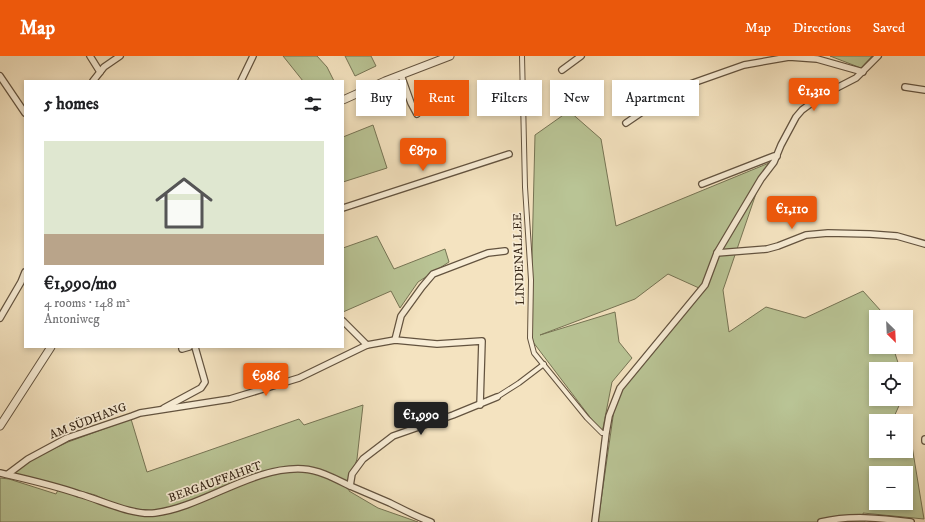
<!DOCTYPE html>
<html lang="en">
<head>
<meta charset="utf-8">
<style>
	body { margin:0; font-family:"IM FELL DW Pica",serif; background:#f6f6f6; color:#202124; height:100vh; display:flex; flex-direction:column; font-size:15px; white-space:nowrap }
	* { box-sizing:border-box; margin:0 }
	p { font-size:13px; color:#757577 }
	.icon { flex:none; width:22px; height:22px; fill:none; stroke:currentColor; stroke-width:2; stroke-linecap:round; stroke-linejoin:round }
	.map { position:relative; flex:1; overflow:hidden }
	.sheet { position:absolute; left:24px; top:24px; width:320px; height:268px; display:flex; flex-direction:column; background:#fff; border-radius:0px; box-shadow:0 2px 6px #0003 }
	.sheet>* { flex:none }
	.banner { position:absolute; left:356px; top:24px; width:380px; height:36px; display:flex; gap:8px }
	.needle { width:26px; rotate:156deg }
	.fabs { position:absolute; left:869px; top:254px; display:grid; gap:8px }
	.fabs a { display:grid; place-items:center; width:44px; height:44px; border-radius:0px; background:#fff; box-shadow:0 2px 6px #0003; font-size:20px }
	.price { position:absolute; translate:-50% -34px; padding:0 9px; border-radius:4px; background:#ea580c; color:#fff; font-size:13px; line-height:26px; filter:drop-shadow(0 1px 2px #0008) }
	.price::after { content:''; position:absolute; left:50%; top:24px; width:12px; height:9px; margin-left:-6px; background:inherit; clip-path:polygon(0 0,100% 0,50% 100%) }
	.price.current { background:#222; color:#fff }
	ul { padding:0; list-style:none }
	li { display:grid; align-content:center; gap:8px; height:212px; padding:0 20px }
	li+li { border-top:1px solid #e0e0e0 }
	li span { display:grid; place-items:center; height:124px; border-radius:0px; color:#555 }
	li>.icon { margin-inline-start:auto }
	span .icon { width:72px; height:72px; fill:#fffc; stroke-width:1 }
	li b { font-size:17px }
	h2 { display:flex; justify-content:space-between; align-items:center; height:48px; padding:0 20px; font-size:17px }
	.chip { padding:0 14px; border-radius:0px; background:#fff; box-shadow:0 2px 6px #0003; font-size:14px; line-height:36px }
	.chip.current { background:#ea580c; color:#fff }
	header { display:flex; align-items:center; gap:24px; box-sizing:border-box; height:56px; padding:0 20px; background:#ea580c; color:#fff }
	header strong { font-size:19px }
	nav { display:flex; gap:22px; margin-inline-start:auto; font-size:14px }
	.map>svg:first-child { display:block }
</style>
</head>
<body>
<header>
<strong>Map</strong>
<nav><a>Map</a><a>Directions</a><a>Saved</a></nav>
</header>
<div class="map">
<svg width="925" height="466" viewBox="0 0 925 466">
	<rect width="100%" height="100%" fill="#f4e3c0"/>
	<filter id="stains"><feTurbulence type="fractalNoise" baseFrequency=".005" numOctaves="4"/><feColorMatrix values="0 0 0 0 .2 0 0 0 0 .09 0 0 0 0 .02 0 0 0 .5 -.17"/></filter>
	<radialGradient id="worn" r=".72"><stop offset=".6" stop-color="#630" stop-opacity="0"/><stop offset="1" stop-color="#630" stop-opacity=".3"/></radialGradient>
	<g fill="#b9c495" stroke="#767454" fill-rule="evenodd">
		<path d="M283,0H317L327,11L334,25H303Z"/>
		<path d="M345,0H371L376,10L355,20Z"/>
		<path d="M830,0H872L861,12Z"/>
		<path d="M569,55L601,83L616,170L769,107L761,123L723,234L729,276L766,251L805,262L863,235L881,255L883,261H876V291H893L900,313H876V343H902L893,363L894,365H876V395H906V381L912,390L924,463L863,457L865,466H598L617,333L699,232L668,218L635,243L540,279L615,256L619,286L632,302L612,326L602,377L530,282L535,79ZM876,417H906V447H876Z"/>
		<path d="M373,69L387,112L343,126V81Z"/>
		<path d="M377,180L394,213L445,193L449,206L418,226L400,252L391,235L343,256V192Z"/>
		<path d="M363,349L357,403L352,418L349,435L378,452L418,466H0V422L9,423L56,438L59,432L136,457L95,439L14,417L28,405L68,386L131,363L147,416L299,363L304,369Z"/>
	</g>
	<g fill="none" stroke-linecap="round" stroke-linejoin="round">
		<defs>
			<g id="pedestrian">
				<path d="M522,0L525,131L531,224L530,282L534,297L587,362L602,377H606"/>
				<path d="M497,341L519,327L544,308"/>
			</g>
			<g id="minor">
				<path d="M90,0L100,16"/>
				<path d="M562,14L581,0"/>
				<path d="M401,19L411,47L417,58"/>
				<path d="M0,20L25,57"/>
				<path d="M93,25L104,11L120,0"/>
				<path d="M241,25L253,0"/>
				<path d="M905,31L925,34"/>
				<path d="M626,67L676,33L744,9L789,1L817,3L863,16"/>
				<path d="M702,128L774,100H777"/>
				<path d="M343,152L509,98"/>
				<path d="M717,197L767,193L778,190L806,179L828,177L870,178L897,180L925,188"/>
				<path d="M0,262L21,226L25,216"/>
				<path d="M343,265L367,289"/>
				<path d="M395,284L401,260L422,231L433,218L488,197L505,195"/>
				<path d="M182,293L189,291"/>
				<path d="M164,352L201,332L205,326L195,291"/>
				<path d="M925,383V385"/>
				<path d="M0,417C26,423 53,429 79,438C101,444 133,460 155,457C203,451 253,410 303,413C319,414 334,422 348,429C362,435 376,441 390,447C404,454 417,461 431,466"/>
				<path d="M8,418L28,403L67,382L132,360L140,357L230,343L299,322L367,289L395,284L437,288L482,285L480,349"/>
				<path d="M350,430L352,418L363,403L393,380L453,359L497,341"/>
				<path d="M595,466L606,377L609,360L620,332L705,229L717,197L761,123L774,106L781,89L796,61L802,54L821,40L856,22L878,0"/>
				<path d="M821,466C850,459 881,462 911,466"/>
			</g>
			<g id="tertiary">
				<path d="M343,44L385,25L450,0"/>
				<path d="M0,370L51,291"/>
			</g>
		</defs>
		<use href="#pedestrian" stroke="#63533f" stroke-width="6"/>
		<use href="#minor" stroke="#63533f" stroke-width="8"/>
		<use href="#tertiary" stroke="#63533f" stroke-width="9"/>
		<use href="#pedestrian" stroke="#f8edd6" stroke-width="4"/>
		<use href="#minor" stroke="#f8edd6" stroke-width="5.5"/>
		<use href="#tertiary" stroke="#f8edd6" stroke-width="7"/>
	</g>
	<g text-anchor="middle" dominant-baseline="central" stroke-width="3.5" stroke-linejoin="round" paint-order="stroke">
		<g font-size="12" fill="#332314" stroke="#f8edd6">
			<text transform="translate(519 203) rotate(-92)">LINDENALLEE</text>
			<text transform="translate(88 365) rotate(-21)">AM SÜDHANG</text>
			<text transform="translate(215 426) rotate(-20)">BERGAUFFAHRT</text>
		</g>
	</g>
	<rect width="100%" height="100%" filter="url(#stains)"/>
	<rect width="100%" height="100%" fill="url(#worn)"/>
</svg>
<div class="fabs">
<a><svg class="needle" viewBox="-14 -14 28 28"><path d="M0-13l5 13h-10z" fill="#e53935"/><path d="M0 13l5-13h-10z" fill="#757577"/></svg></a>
<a><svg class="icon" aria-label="locate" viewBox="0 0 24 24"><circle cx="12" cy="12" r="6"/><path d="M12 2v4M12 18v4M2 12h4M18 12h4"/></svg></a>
<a>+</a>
<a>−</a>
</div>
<b class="price" style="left:814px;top:56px">€1,310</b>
<b class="price" style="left:423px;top:116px">€870</b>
<b class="price" style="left:792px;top:174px">€1,110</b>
<b class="price" style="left:266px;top:341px">€986</b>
<b class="price current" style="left:421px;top:380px">€1,990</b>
<div class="banner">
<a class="chip">Buy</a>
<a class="chip current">Rent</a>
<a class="chip">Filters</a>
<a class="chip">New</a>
<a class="chip">Apartment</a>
</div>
<section class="sheet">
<h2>5 homes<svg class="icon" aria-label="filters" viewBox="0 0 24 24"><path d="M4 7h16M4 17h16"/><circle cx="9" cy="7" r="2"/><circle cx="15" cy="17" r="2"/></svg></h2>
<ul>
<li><span style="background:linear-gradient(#dfe7d0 75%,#b9a48a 0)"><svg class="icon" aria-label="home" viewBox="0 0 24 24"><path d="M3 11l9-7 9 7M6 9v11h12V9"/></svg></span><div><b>€1,990/mo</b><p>4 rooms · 148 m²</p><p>Antoniweg</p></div></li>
</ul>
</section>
</div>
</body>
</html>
